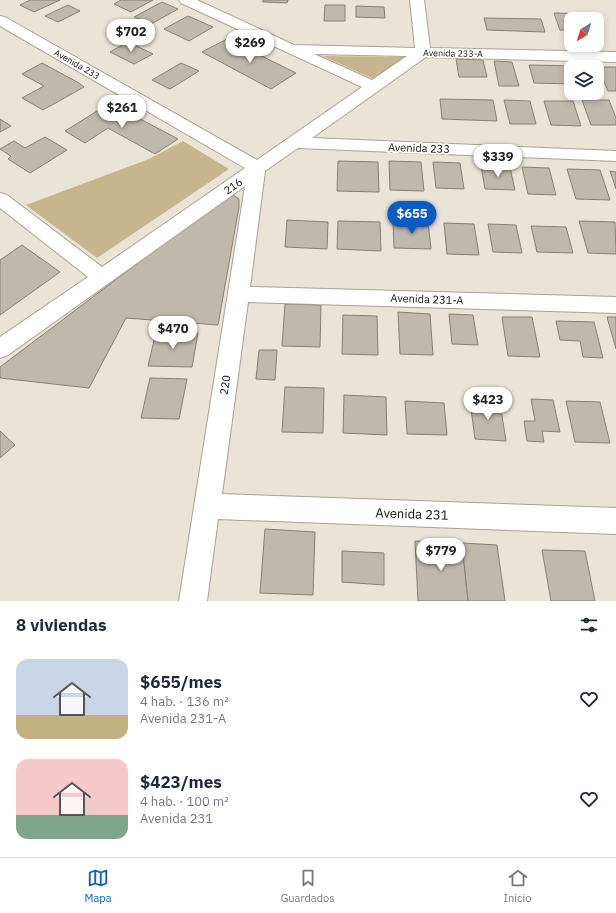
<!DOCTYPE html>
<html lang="es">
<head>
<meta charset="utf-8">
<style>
	body { margin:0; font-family:"IBM Plex Sans",sans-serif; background:#f2f2f3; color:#1f2937; height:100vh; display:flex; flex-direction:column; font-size:15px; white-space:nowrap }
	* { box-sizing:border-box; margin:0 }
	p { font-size:13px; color:#747a83 }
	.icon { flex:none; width:22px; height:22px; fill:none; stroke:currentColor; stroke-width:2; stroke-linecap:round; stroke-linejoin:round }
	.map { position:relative; height:601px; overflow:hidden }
	.side { display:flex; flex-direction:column; background:#fff; flex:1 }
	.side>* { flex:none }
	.needle { width:26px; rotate:218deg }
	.tools { position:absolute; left:564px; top:12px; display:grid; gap:8px }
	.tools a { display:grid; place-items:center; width:40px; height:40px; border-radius:8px; background:#fff; box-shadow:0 2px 6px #0003; font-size:20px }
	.price { position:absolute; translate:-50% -34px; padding:0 9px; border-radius:14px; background:#fff; color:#222; font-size:13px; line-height:26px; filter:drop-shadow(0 1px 2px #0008) }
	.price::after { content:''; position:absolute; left:50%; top:24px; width:12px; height:9px; margin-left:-6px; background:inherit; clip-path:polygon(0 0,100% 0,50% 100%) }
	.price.on { background:#095cc6; color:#fff }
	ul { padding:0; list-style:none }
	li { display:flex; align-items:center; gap:12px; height:100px; padding:0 16px }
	li span { display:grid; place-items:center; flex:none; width:112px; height:80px; border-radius:12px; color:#555 }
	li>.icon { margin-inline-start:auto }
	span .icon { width:48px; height:48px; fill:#fffc; stroke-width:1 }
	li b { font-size:17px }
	h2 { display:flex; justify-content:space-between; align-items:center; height:48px; padding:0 16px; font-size:17px }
	.menu { display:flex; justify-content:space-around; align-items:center; height:56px; border-top:1px solid #e0e1e3; background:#fff; font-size:11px; color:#747a83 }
	.menu a { display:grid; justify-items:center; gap:2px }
	.menu .on { color:#095cc6 }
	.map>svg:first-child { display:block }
</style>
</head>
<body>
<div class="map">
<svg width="616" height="601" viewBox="0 0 616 601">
	<rect width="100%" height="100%" fill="#eae4d6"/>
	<g fill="#c7b58e">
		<path d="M322,56L405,57L374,79Z"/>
		<path d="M183,141L229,169L97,258L26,205L149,159Z"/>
	</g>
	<g fill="#beb9ab" stroke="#868074">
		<path d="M30,0H60L34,12L20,5Z"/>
		<path d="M121,0H153L131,12L114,4Z"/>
		<path d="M263,0H288L287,3L263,2Z"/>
		<path d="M162,2L178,9L151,24L134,17Z"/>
		<path d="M68,5L80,11L58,22L45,16Z"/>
		<path d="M325,5H345V21H324Z"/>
		<path d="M356,6L384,7L385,18L356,17Z"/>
		<path d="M554,13L593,14L595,19H571V30H560Z"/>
		<path d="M188,16L213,27L189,41L164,29Z"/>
		<path d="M484,18L541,19L545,32L487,30Z"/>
		<path d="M227,39L296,73L271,89L202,52Z"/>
		<path d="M128,42L153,54L134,64L110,52Z"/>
		<path d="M456,59L483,60L487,77H459Z"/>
		<path d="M494,61L512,62L519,86H499Z"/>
		<path d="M42,63L79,83L84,87L43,110L22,98L44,86L22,74Z"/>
		<path d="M181,63L199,71L170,89L152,80Z"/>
		<path d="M529,65L583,66V67H571V84L534,83Z"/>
		<path d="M598,67H616V91H608Z"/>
		<path d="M440,99L493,100L497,121L442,119Z"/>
		<path d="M504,100L530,101L536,124H510Z"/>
		<path d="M582,100H609L616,118V125H591Z"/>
		<path d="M544,101H573L581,126L551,125Z"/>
		<path d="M110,103L178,139L155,154L108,128L85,143L65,131Z"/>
		<path d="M0,119L11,126L0,132Z"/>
		<path d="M45,137L67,150L30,173L8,159L11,156L0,149L14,141L25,148Z"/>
		<path d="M338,161L378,162L379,192L337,191Z"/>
		<path d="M389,161L421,162L424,191L390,190Z"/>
		<path d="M433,162L460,163L464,189L436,188Z"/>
		<path d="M481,166L510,167L515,190L485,189Z"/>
		<path d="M522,167L549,168L556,195L528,194Z"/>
		<path d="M567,169L600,170L610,200L576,199Z"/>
		<path d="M610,171L616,172V189Z"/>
		<path d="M233,195L239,199V207L218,325L126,318L89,388L0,378V367L224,198Z"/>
		<path d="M287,220L328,222L327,249L285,247Z"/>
		<path d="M393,220L428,221L431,249L394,248Z"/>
		<path d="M338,221L380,222L381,251L337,249Z"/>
		<path d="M579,221L615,222L616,254L588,253Z"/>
		<path d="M444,223L474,224L479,255L447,254Z"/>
		<path d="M488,224L516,225L522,253L493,252Z"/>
		<path d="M531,226L566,227L573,253L537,252Z"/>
		<path d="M22,245L60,272L0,315V260Z"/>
		<path d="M285,304L321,305L320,347L282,346Z"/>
		<path d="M398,312L430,314L433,355L400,354Z"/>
		<path d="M449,314L473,315L478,345L452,344Z"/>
		<path d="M343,315L377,316L378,355L342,354Z"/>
		<path d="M502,317H532L540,357L508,356Z"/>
		<path d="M607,317H616V349Z"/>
		<path d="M556,321L594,322L603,358L583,357L580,341L560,340Z"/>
		<path d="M156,332L198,333L192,367L148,366Z"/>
		<path d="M259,350H277L275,380L256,379Z"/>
		<path d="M150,378L187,379L179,419L141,418Z"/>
		<path d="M285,387L324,388L323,433L282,432Z"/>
		<path d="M344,395L386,397L387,435L343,433Z"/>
		<path d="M531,399L553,400L560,432L542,431L544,442L527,441L524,421H535Z"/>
		<path d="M405,401L444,403L447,435L407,434Z"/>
		<path d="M470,401L500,403L506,441L475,439Z"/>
		<path d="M566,401L600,402L610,443L575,442Z"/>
		<path d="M0,431L15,445L0,458Z"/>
		<path d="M265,529L315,532L313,595L260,593Z"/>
		<path d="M415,541L462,543L468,601H418Z"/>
		<path d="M462,543L497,545L505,601H468Z"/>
		<path d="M542,550L585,551L595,601H551Z"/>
		<path d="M342,551L384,553V585L342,582Z"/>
	</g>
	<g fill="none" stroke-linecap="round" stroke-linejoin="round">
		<defs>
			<path id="street" d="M179,0H197L294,45L415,48L410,0H424L430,48L616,52V62L426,57L312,138L616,151V161L298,148L265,171L250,287L616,297V313L248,302L222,494L616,508V534L218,519L207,601H179L245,186L8,355L0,358V337L88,277L0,208V193L7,195L102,267L245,168L0,26V16L5,17L257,160L362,87L181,3ZM314,54L407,56L372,80Z"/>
		</defs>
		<use href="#street" stroke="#a9a396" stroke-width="2"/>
		<use href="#street" fill="#fff" fill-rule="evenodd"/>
	</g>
	<g text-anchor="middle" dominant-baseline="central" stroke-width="3.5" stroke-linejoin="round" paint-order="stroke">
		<g font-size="9" fill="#13110c" stroke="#fff">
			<text transform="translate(453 53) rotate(1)">Avenida 233-A</text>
			<text transform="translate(77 64) rotate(30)">Avenida 233</text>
		</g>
		<g font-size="11" fill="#13110c" stroke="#fff">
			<text transform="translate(419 148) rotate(2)">Avenida 233</text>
			<text transform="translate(233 186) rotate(-35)">216</text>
			<text transform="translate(427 299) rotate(2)">Avenida 231-A</text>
			<text transform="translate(225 385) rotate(-82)">220</text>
		</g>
		<g font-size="13" fill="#13110c" stroke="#fff">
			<text transform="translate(412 514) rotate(2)">Avenida 231</text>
		</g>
	</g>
</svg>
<div class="tools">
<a><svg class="needle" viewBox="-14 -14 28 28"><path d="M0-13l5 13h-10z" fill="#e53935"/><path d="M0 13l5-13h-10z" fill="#747a83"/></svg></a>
<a><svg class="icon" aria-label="layers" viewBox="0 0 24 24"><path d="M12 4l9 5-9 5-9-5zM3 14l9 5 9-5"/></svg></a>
</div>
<b class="price" style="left:131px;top:53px">$702</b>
<b class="price" style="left:250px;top:64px">$269</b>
<b class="price" style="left:122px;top:129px">$261</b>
<b class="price" style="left:498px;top:178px">$339</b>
<b class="price on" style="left:412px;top:235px">$655</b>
<b class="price" style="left:173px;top:350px">$470</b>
<b class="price" style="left:488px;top:421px">$423</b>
<b class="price" style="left:441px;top:572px">$779</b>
</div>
<section class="side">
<h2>8 viviendas<svg class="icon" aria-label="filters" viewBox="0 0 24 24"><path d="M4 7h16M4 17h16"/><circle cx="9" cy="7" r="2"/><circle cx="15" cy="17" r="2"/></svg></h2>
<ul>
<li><span style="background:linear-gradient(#c9d6e8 70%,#c2b280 0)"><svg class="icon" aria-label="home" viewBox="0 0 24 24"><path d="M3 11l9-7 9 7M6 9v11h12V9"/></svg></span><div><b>$655/mes</b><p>4 hab. · 136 m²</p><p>Avenida 231-A</p></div><svg class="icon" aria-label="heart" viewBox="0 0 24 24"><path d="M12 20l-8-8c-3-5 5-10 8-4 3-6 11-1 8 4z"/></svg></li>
<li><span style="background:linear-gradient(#f6c9c9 70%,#7fa58c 0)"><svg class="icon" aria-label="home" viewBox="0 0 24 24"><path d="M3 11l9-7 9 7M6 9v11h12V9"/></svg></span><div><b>$423/mes</b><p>4 hab. · 100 m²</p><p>Avenida 231</p></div><svg class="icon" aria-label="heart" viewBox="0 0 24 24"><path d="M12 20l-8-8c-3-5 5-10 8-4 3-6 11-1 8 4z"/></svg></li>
</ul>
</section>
<nav class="menu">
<a class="on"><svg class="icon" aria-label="map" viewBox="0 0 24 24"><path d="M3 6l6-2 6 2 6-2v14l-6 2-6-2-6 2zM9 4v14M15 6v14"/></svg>Mapa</a>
<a><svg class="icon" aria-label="saved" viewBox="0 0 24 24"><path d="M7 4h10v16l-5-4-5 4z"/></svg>Guardados</a>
<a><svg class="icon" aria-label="home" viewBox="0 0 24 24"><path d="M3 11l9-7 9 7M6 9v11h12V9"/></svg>Inicio</a>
</nav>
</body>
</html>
